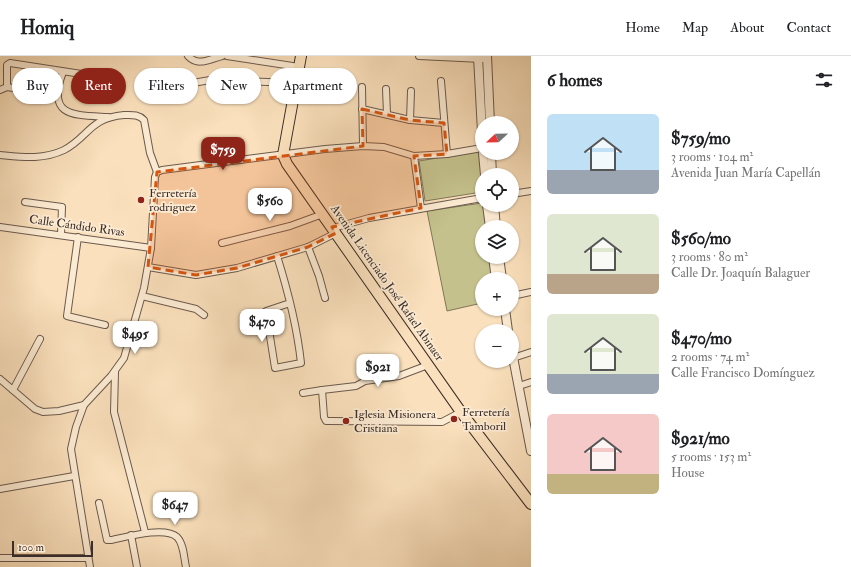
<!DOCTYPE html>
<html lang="en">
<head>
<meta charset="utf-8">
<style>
	body { margin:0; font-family:"IM FELL Double Pica",serif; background:#f2f2f2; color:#202124; height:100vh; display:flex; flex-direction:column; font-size:15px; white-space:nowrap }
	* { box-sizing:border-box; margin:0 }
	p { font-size:13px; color:#757577 }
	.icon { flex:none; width:22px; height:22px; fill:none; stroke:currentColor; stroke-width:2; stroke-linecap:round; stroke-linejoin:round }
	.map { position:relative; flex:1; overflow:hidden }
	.sheet { display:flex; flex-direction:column; background:#fff; width:320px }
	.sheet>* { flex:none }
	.guide { position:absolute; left:12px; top:12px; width:380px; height:36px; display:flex; gap:8px }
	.needle { width:26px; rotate:248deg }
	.controls { position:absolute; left:475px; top:60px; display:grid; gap:8px }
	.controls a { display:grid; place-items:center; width:44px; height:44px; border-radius:50%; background:#fff; box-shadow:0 1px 3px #0004; font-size:20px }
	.scale { position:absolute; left:12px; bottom:10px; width:81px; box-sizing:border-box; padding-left:4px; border:2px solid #3b2d28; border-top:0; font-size:11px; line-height:14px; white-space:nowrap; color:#3b2d28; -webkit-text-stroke:3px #fcebd3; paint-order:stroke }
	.price { position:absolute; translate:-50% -34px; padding:0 9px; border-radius:8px; background:#fff; color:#222; font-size:13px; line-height:26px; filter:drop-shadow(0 1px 2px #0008) }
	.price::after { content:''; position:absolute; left:50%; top:24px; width:12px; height:9px; margin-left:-6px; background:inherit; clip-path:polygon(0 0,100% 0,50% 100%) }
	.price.on { background:#8f2418; color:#fff }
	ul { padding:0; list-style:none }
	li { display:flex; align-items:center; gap:12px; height:100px; padding:0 16px }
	li span { display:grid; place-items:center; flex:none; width:112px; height:80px; border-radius:6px; color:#555 }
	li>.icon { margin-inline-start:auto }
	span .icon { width:48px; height:48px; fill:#fffc; stroke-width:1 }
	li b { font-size:17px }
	h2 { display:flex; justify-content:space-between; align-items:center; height:48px; padding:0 16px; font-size:17px }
	.pill { padding:0 14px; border-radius:18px; background:#fff; box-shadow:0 1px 3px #0004; font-size:14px; line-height:36px }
	.pill.on { background:#8f2418; color:#fff }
	header { display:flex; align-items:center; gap:24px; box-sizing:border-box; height:56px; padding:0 20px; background:#fff; border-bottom:1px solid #e0e0e0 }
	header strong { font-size:19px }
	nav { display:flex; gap:22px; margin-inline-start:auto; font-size:14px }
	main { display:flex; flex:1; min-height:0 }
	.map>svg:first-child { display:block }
</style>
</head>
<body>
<header>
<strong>Homiq</strong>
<nav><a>Home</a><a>Map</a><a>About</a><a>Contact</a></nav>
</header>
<main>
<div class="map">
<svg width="531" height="511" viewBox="0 0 531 511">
	<rect width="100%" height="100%" fill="#fae0bc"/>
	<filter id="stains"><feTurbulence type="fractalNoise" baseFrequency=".005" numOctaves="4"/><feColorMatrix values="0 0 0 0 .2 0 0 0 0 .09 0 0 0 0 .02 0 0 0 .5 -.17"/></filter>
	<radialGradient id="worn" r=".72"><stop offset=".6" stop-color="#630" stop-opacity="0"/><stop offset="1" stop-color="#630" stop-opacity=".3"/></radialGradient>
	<g fill="#c4c18c" stroke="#80775a">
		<path d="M480,95L482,136L425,145L419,105Z"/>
		<path d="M482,147V149H485L487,171H482V201H491L493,223H482V247L447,255L427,155Z"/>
	</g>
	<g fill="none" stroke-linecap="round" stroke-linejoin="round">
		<defs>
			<g id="minor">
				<path d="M188,0C198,11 210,3 222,0"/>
				<path d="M227,0L299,11"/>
				<path d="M419,0L482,3"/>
				<path d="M63,16C46,61 73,59 108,61"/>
				<path d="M441,25L447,98"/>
				<path d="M187,28L210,24L296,27"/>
				<path d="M7,31V9L10,7L88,19"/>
				<path d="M362,31L363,90"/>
				<path d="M386,33L387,58"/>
				<path d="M0,34L7,31L57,39"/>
				<path d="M362,53L410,64L444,67"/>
				<path d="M410,64L411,35"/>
				<path d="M0,99C22,101 43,104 64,94C89,81 89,62 124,59C132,59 138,58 144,64L150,97L157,116"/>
				<path d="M414,100L421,152"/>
				<path d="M512,138L531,135"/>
				<path d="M25,146L62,151L61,179"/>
				<path d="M0,171L151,192"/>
				<path d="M333,172L369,162L482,142"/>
				<path d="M78,181L67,260L105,269"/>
				<path d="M222,187L290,170L323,158"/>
				<path d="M308,191L319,220L325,242"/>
				<path d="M277,200C288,235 297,270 301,307L275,312L266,255L290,247"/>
				<path d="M148,211L196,219L237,212L308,191L336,177"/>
				<path d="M142,240L196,253L204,259"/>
				<path d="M512,240L531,236"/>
				<path d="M513,302L531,296"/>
				<path d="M115,316L114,356L145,476"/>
				<path d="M0,323L35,353L43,356L59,355L84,349L111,320L124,302L144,232L151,192L155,121L157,116L162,114L325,93L363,90L384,91L414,100L447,98L482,92"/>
				<path d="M519,330L531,326"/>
				<path d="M13,334L40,283"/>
				<path d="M322,334L356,330L365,325L399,320L428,309"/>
				<path d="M303,337L322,334L324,361L326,365H330L442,366L461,356"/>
				<path d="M84,349L76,371L71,393L90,511"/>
				<path d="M0,433L74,420"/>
				<path d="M99,447L107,484H111C126,481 165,470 177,481C184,488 184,503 186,511"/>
				<path d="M131,479L137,511"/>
				<path d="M0,502H88"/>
			</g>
			<g id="tertiary">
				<path d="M478,0L482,76"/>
				<path d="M487,0L490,67"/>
				<path d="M483,97L485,119"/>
				<path d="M491,97L492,119"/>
				<path d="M487,149L490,171"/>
				<path d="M494,149L496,171"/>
				<path d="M493,201L496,223"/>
				<path d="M499,201L502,223"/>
				<path d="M505,253L508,275"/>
				<path d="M512,296L531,395"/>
			</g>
			<path id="primary" d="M301,0L283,99L287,108L461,356L531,448"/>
		</defs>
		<use href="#minor" stroke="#6b5a4d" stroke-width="8"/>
		<use href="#tertiary" stroke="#6b5a4d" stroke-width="10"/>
		<use href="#primary" stroke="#3b2d28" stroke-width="12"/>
		<use href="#minor" stroke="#fcebd3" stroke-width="6"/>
		<use href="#tertiary" stroke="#fcebd3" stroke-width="8"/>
		<use href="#primary" stroke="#fae0bc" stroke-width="10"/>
	</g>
	<path fill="#d7550f" fill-opacity="0.2" stroke="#d7550f" stroke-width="3" stroke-dasharray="8 5" stroke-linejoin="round" d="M362,53L410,64L444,67L447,98L414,100L421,152L332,171L336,177L308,191L237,212L196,219L148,211L157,116L363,90Z"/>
	<g fill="#8f2418" stroke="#fcebd3" stroke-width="1.5">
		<circle cx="141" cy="144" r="4"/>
		<circle cx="454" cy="363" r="4"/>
		<circle cx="346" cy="365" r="4"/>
	</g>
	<g text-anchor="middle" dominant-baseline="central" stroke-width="3.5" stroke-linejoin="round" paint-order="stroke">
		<g font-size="12" fill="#3b2d28" stroke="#fcebd3" text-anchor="start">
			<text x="149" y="137">Ferretería<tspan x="149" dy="14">rodriguez</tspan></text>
			<text x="462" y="356">Ferretería<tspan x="462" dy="14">Tamboril</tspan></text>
			<text x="354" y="358">Iglesia Misionera<tspan x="354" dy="14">Cristiana</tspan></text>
		</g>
		<g font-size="12" fill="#3b2d28" stroke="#fcebd3">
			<text transform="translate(77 170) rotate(8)">Calle Cándido Rivas</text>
			<text transform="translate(387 227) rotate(55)">Avenida Licenciado José Rafael Abinaer</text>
		</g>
	</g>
	<rect width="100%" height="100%" filter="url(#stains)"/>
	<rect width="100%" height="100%" fill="url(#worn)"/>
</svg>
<div class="controls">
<a><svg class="needle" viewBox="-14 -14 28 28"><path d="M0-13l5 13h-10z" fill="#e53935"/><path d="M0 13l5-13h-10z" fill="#757577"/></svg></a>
<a><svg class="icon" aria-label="locate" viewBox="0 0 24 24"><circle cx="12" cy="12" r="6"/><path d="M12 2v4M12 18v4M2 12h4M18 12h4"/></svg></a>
<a><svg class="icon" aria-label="layers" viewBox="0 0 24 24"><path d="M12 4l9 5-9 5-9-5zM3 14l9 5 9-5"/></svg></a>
<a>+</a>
<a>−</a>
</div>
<div class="scale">100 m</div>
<b class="price on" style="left:223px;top:115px">$759</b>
<b class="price" style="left:270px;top:166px">$560</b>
<b class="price" style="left:262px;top:287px">$470</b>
<b class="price" style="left:135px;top:299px">$495</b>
<b class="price" style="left:378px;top:332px">$921</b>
<b class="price" style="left:175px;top:470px">$647</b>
<div class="guide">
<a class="pill">Buy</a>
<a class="pill on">Rent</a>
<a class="pill">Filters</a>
<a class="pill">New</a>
<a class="pill">Apartment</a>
</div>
</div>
<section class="sheet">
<h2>6 homes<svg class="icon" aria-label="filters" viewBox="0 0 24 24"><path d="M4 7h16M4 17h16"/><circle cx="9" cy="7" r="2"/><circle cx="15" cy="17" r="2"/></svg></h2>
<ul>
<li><span style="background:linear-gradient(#bfe0f5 70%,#9aa5b1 0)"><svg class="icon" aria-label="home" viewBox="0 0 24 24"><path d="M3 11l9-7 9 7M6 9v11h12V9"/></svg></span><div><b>$759/mo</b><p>3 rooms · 104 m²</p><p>Avenida Juan María Capellán</p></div></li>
<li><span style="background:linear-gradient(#dfe7d0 75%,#b9a48a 0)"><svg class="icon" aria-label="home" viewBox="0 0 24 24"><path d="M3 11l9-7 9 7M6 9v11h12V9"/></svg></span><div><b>$560/mo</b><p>3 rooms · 80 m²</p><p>Calle Dr. Joaquín Balaguer</p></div></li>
<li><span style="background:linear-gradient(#dfe7d0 75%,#9aa5b1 0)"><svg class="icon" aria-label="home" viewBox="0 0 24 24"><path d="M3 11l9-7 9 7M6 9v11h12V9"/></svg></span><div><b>$470/mo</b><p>2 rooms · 74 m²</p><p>Calle Francisco Domínguez</p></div></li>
<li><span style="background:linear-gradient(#f6c9c9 75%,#c2b280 0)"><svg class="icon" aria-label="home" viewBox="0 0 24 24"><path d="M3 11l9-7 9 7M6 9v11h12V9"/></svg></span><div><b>$921/mo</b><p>5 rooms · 153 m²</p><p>House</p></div></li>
</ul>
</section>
</main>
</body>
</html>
